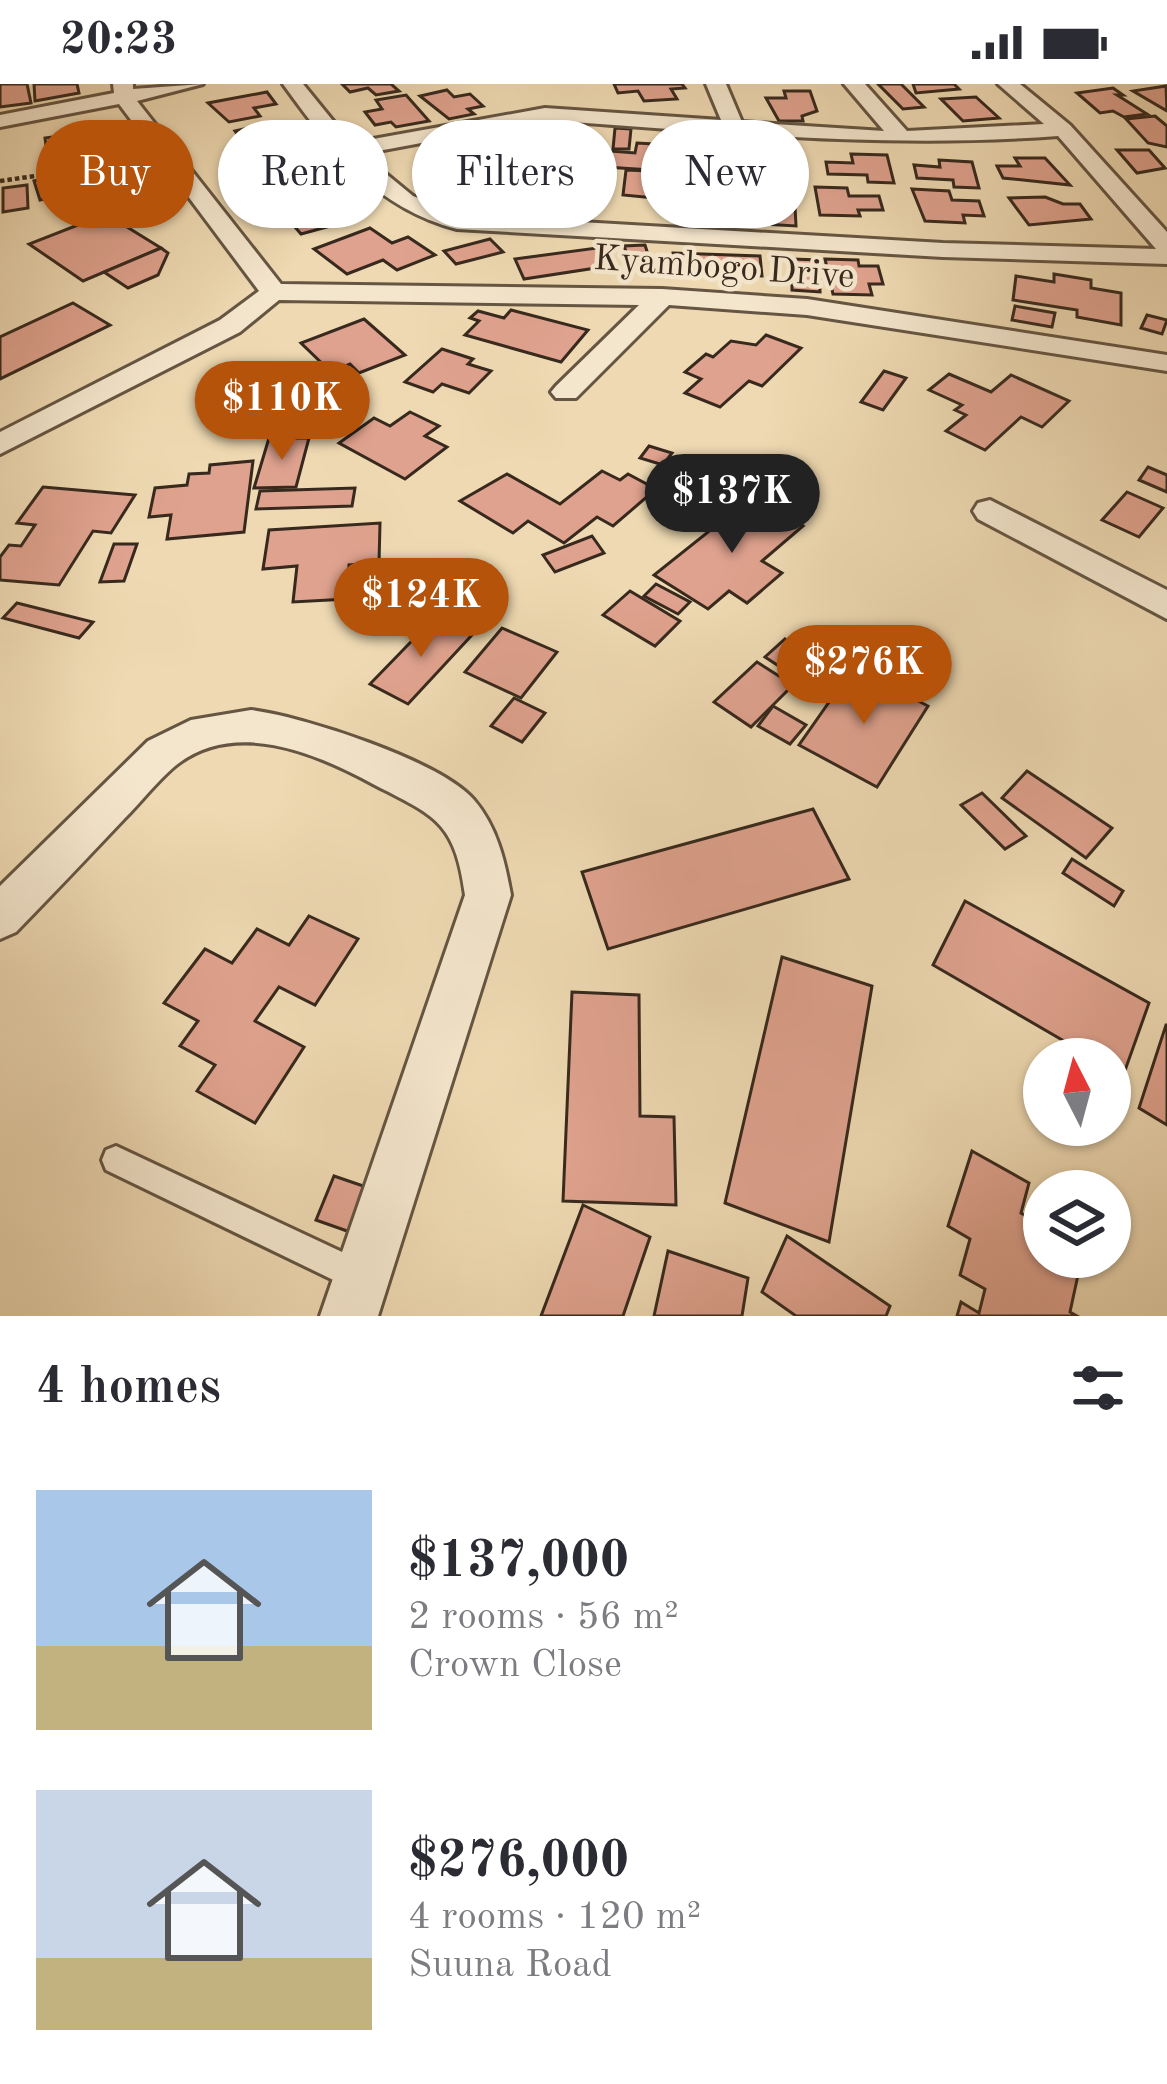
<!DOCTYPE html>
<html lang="en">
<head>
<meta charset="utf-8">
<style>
	body { margin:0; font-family:"Old Standard TT",serif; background:#f2f2f3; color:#2b2b33; height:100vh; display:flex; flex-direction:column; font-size:45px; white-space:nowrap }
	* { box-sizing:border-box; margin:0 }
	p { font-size:39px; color:#7c7c81 }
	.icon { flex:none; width:66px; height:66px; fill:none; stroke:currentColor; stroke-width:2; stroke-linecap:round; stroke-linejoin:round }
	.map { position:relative; height:1232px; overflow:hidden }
	.panel { display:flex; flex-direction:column; background:#fff; flex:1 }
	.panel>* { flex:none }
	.hud { position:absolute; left:36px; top:36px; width:1095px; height:108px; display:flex; gap:24px }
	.needle { width:78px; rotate:354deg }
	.controls { position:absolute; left:1023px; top:954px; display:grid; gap:24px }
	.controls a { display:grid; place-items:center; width:108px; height:108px; border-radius:50%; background:#fff; box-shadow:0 3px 9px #0004; font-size:60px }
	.price { position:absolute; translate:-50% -102px; padding:0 27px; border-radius:42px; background:#b45309; color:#fff; font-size:39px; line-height:78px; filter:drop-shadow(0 3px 6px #0008) }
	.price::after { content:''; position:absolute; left:50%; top:72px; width:36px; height:27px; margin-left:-18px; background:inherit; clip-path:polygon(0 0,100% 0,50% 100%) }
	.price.current { background:#222; color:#fff }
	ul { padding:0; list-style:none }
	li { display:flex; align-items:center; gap:36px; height:300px; padding:0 36px }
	li span { display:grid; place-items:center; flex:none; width:336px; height:240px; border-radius:0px; color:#555 }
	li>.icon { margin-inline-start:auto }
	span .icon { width:144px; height:144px; fill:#fffc; stroke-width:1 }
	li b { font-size:51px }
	h2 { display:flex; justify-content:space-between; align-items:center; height:144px; padding:0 36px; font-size:51px }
	.pill { padding:0 42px; border-radius:54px; background:#fff; box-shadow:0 3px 9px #0004; font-size:42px; line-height:108px }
	.pill.current { background:#b45309; color:#fff }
	.status { display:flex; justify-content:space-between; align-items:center; height:84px; padding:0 60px; background:#fff; direction:ltr }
	.status svg { height:33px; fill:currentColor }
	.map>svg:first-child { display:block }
</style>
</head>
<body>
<div class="status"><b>20:23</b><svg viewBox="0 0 49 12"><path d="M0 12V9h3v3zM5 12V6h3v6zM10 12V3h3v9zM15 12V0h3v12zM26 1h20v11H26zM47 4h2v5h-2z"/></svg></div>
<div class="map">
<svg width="1167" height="1232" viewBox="0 0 1167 1232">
	<rect width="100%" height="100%" fill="#eed9b2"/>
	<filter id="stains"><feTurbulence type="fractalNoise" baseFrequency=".00167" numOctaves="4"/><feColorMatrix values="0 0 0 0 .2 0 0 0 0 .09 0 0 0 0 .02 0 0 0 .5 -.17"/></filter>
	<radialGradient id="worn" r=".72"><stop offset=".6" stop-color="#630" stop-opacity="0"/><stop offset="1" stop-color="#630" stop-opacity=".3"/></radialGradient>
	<g fill="#dfa28e" stroke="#37291d" stroke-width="3">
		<path d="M0,0H27L31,19L0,23Z"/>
		<path d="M34,0H77L79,9L35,17Z"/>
		<path d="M342,0H391L399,7L376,11L368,4L350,8Z"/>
		<path d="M614,0H682L685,4L671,5L677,15L644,17L638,7L618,9Z"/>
		<path d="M878,0H901L924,23L903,25Z"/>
		<path d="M913,0H954L959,5L916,9Z"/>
		<path d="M1166,2L1167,27L1133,7Z"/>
		<path d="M1113,4L1123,11H1117L1147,30L1124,33L1113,27L1100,29L1077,9Z"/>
		<path d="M447,6L454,13L470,10L483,22L468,25L474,30L449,35L420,12Z"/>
		<path d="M784,7H810L817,27L802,32L803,37H779L766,14H786Z"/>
		<path d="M267,8L276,20L254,24L260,32L229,38L208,19Z"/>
		<path d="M406,11L429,37L396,43L391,38L375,41L365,28L382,25L376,16Z"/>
		<path d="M976,13L999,34L963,37L941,15Z"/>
		<path d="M1155,32L1167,42V63L1148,59L1126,35Z"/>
		<path d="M267,40L274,49L288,46L297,58L244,71L235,59L243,58L235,47Z"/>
		<path d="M615,44L631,45L629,65H613Z"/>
		<path d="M104,46L107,60L47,69L45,54Z"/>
		<path d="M526,52H565L564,62H583L582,74L507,77L509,66H524Z"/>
		<path d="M637,59L670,61L668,68L690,69V80L655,79L651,86L606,83L610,67L635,69Z"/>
		<path d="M757,65L796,67L798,90L792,89L793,95L767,94V88L733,87V75H757Z"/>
		<path d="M1117,66H1149L1165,84L1137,89Z"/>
		<path d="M468,68L490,93L427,100L419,88L443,84L436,73Z"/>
		<path d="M851,70L887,71L894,99L868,98L867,91L828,90L826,78L853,79Z"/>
		<path d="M1015,74H1045L1070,101L1003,94L997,82H1020Z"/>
		<path d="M310,75L320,89L304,92L310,101L275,109L250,85Z"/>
		<path d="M939,76L972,78L979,104L954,103L953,96L917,94L914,81L940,83Z"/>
		<path d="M99,84L105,97L94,99L101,114L54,124L50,114L40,116L34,97Z"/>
		<path d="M626,86L649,87V92L694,90V112H676V116L623,111Z"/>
		<path d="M518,87L540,88L538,95L578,96L576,109L552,108L550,117L511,116Z"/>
		<path d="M719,98L778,106L779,120L759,119V126L725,125Z"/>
		<path d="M27,101L28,124L3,128V104Z"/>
		<path d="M815,103L847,104L849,112H879L883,126H858L860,132L820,131Z"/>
		<path d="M912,105L949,107L952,116L979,117L984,132L963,131L965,139L925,137Z"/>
		<path d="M321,110L330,119L343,116L360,134L301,150L289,136L299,133L286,119Z"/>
		<path d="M1045,113L1063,120H1080L1091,135L1029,141L1009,114Z"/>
		<path d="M762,121L795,123L796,142L762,140Z"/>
		<path d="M106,130L161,164L83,197L29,160Z"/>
		<path d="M370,144L392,159L408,153L435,171L397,186L383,176L347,190L314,165Z"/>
		<path d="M490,155L503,168L456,180L444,167Z"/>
		<path d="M645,161L650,177L630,178L624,162Z"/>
		<path d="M604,163L615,181L524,195L515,175Z"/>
		<path d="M161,164L168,169L158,191L128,204L104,188Z"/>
		<path d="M673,169L760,172L762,192L673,189Z"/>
		<path d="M792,175L819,176L820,208L792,206Z"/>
		<path d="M825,175L858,176L859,182H878L883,200H869L872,211L833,210Z"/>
		<path d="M1054,190L1091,196V204L1121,209V241L1077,233V226L1013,216L1016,192L1054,198Z"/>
		<path d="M73,219L110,241L0,295V253Z"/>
		<path d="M1015,222L1055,229L1052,243L1012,236Z"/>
		<path d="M511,226L588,246L561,278L465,251L479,237L470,234L478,227L504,234Z"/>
		<path d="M1147,231L1167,236L1162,250L1141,244Z"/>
		<path d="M364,235L405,271L359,289L350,280L331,288L301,259Z"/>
		<path d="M766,251L801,264L762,302L749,297L720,323L685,309L701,295L685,288L706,270L713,273L731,257L756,261Z"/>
		<path d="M442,265L473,275L468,280L491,287L469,309L442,300L433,308L405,298Z"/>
		<path d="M884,287L906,294L883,326L861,318Z"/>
		<path d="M949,290L991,308L1011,291L1069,317L1042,343L1021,333L985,366L946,347L966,331L955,326L962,321L929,306Z"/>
		<path d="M279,307L340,332L316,352L255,325Z"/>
		<path d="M410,328L439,342L425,352L447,363L405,395L339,359L374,334L390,342Z"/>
		<path d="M269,354H309L296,403L254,404Z"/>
		<path d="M649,362L672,369L663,381L640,374Z"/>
		<path d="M697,375L718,387L702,400L680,389Z"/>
		<path d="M253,377L244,448L167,455L171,431L149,433L155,404L187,401L189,390L209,389L210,381Z"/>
		<path d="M1148,383L1167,391V408L1139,396Z"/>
		<path d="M602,387L620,396L628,390L656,405L613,442L597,433L564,459L528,437L513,449L460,417L507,390L560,420Z"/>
		<path d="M43,403L135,411L111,449L93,447L59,501L0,496V473L9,461L21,462L35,441L17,439Z"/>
		<path d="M355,404L352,422L256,425L260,407Z"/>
		<path d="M1127,408L1163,424L1139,453L1102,436Z"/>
		<path d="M752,413L803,442L762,477L782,489L747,519L729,507L708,525L654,491Z"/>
		<path d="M380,439L379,479L349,481L347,515L293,518L297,482L263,485L269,446Z"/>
		<path d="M592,452L604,469L555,488L543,471Z"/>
		<path d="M114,460H137L124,497L100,498Z"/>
		<path d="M656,500L690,518L678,530L644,512Z"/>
		<path d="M630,507L680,537L655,562L603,531Z"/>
		<path d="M17,519L93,538L79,554L3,534Z"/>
		<path d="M435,533L472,551L408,620L370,600Z"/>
		<path d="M502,544L557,568L521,614L465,588Z"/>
		<path d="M785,555L831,585L811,603L765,573Z"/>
		<path d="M757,578L793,601L751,643L714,618Z"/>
		<path d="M853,584L928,622L877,703L799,661Z"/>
		<path d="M514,614L545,629L522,658L491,642Z"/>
		<path d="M773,622L806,641L790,660L758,642Z"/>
		<path d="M1027,687L1112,744L1086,774L1002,714Z"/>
		<path d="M982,709L1026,752L1005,765L961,721Z"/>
		<path d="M813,725L849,795L608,865L582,788Z"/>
		<path d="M1072,775L1123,807L1114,822L1063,789Z"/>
		<path d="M965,817L1149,919L1123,992L1110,984V975H1095L933,881Z"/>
		<path d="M309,832L358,855L315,921L279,903L255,937L304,963L255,1039L197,1007L215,981L180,962L198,937L164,919L205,865L232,879L257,845L289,861Z"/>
		<path d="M782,873L872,902L829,1158L725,1119Z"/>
		<path d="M572,908L639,911L640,1032L674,1033L676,1121L563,1117Z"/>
		<path d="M1166,941H1167V1041L1139,1024Z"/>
		<path d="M972,1067L1029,1099L1021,1129L1044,1143V1173L1078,1191L1070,1228L1077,1232H957L961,1218L979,1229L985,1205L960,1191L970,1155L948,1142Z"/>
		<path d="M334,1092L369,1104L350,1148L316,1136Z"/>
		<path d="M583,1121L650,1153L623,1232H541Z"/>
		<path d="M787,1152L890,1222L886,1232H796L762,1208Z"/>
		<path d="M668,1167L748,1194L742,1232H654Z"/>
	</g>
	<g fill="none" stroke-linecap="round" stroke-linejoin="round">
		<defs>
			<path id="service" d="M116,1062L374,1183L378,1194L374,1205L363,1209L352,1205L106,1086L102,1076L106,1066Z"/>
			<g id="minor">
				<path d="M113,0H133V5L203,0L137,17L281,200L662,205L807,215L1167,271V287L807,231L669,221L576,314H556L551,308L556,302L639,221L279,216L240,248L0,370V348L220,236L259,207L119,20L0,43V31L114,9Z"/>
				<path d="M283,0H303L351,59L545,24L721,36L706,0H726L742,38L884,47L844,0H865L907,47L1044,40L998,0H1020L1070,41L1167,148V180L943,173L457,145C376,124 330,65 283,0ZM545,36C717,48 885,65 1058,52L1156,165L943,159L459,131L413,112L362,70Z"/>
				<path d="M990,416L1167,506V535L978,435L973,427L978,419Z"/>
				<path d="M251,626C302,632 441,677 474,716C497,743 505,777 511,811L378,1232H320L465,811C455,737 435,732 373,700C316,669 234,634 175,682C157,697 141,718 124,735C88,773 52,811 16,848L0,855V802L148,657L191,636Z"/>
			</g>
		</defs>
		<use href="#service" stroke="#655542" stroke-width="6"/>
		<use href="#minor" stroke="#655542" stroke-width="6"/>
		<path stroke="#37291d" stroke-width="4.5" stroke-dasharray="4.5 3" stroke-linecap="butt" d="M0,97L63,88L127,63"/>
		<use href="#service" fill="#f4e6cd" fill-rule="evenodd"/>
		<use href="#minor" fill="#f4e6cd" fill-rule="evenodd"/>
	</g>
	<g text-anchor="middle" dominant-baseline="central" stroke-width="9" stroke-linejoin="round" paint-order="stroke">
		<g font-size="36" fill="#37291d" stroke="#f4e6cd">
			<text transform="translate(724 185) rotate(4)">Kyambogo Drive</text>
		</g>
	</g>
	<rect width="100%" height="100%" filter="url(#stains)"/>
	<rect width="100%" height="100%" fill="url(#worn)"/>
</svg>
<div class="controls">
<a><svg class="needle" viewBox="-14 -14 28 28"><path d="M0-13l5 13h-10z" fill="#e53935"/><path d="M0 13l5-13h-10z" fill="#7c7c81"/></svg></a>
<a><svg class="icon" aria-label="layers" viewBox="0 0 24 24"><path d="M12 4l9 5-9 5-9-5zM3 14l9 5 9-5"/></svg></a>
</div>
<b class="price" style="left:282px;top:379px">$110K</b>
<b class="price current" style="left:732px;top:472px">$137K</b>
<b class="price" style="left:421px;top:576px">$124K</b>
<b class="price" style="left:864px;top:643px">$276K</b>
<div class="hud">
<a class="pill current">Buy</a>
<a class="pill">Rent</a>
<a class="pill">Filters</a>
<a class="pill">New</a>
</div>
</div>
<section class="panel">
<h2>4 homes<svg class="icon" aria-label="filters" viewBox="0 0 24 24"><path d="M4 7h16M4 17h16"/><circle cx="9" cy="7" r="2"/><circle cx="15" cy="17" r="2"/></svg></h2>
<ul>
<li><span style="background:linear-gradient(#a9c7e8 65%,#c2b280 0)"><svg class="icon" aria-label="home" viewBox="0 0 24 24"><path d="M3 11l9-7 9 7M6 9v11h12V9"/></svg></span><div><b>$137,000</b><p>2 rooms · 56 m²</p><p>Crown Close</p></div></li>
<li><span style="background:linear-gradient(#c9d6e8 70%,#c2b280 0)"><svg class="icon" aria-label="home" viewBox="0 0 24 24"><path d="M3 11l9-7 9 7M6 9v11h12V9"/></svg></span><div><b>$276,000</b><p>4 rooms · 120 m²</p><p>Suuna Road</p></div></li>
</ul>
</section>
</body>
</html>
